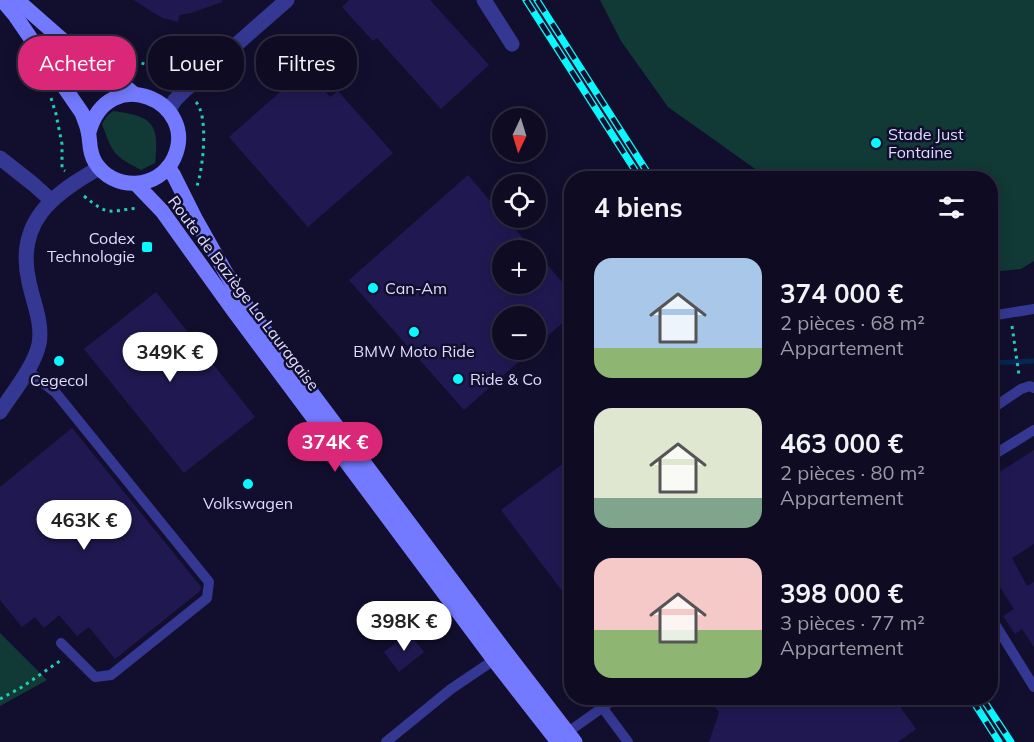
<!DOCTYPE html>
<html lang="fr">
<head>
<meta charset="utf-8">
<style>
	body { margin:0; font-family:Mulish,sans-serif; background:#17142a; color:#f1f3f6; height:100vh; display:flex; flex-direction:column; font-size:22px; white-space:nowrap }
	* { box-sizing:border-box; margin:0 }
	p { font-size:20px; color:#9b9ba5 }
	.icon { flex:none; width:33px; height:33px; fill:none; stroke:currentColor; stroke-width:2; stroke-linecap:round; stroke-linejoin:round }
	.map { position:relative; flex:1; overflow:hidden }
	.drawer { position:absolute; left:564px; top:171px; width:434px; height:534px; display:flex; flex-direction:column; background:#0e0b22; border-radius:24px; box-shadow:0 3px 15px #0003,0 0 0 2px #2e2b40 }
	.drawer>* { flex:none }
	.hud { position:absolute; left:18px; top:36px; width:456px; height:54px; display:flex; gap:12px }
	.needle { width:39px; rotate:184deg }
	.fabs { position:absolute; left:492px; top:108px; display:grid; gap:12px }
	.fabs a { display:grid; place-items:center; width:54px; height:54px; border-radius:50%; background:#0e0b22; box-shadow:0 3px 15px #0003,0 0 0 2px #2e2b40; font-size:30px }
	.price { position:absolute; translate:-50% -51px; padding:0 14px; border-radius:21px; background:#fff; color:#222; font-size:20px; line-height:39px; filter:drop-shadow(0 2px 3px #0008) }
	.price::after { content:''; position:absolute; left:50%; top:36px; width:18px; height:14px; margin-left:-9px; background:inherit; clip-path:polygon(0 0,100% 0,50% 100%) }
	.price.active { background:#db2777; color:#fff }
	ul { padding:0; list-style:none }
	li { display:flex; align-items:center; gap:18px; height:150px; padding:0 30px }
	li span { display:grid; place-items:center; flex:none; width:168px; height:120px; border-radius:18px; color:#555 }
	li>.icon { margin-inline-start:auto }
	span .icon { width:72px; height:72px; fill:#fffc; stroke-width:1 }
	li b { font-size:26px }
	h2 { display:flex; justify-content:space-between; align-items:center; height:72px; padding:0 30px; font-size:26px }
	.pill { padding:0 21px; border-radius:24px; background:#0e0b22; box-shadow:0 3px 15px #0003,0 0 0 2px #2e2b40; font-size:21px; line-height:54px }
	.pill.active { background:#db2777; color:#fff }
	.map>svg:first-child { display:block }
</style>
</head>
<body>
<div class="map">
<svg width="1034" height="742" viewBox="0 0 1034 742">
	<rect width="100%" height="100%" fill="#120f2e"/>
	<g fill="#113935">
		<path d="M600,0H1034V261L1021,269L990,272V178H768L668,107L621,41Z"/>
		<path d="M113,111C152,116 160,123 155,163L141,170C113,155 113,154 102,124L107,116Z"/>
		<path d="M0,633L47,680L0,706Z"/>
	</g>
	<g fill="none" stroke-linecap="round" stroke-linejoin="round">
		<path stroke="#052651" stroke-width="5" d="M990,363L1034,361"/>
	</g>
	<g fill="#201951">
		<path d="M134,0H222V2L191,13L179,15L178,22L163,18L154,13Z"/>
		<path d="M349,0H430L489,65L441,109L377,38L373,41L342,7Z"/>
		<path d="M306,69L330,97L338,91L393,153L308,227L229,137Z"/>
		<path d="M468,175L502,215V218H505L534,250H502V284H536V252L572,293V315L536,346V316H502V350H532L464,410L349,280Z"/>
		<path d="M156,292L255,417L184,473L84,349Z"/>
		<path d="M72,428L201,587L200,591L115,659L89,627L77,636L59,615L44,628L35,617L22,627L0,600V487Z"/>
		<path d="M1034,450V544L1012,558L1027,586L1034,582V647L1022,629L1015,634L1003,616L1014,609L990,572V478Z"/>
		<path d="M572,457V604L501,510Z"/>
		<path d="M409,633L424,652L399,672L384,652Z"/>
		<path d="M708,698H894L916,729L898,742H709L719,712Z"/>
	</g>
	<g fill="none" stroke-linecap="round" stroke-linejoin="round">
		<g stroke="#23ccb6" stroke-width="3" stroke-dasharray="3 4.5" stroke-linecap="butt">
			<path d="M113,54L125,59L173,71L178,75"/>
			<path d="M51,98L56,114L62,144V169L65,171"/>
			<path d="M196,102C209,117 203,168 197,186"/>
			<path d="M84,196C109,217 109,211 138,208"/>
			<path d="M1012,326L1019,375"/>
			<path d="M0,699L22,687L60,661"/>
		</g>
		<g stroke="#353892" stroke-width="10">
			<path d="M990,316L1034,309"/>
			<path d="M27,370L56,393L209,582L207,598L111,675L95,677L61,643"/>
			<path d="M990,410L1021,389L1030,386L1034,388"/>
			<path d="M990,457L1034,430"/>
			<path d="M990,616L1034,687"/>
			<path d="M602,707L628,742"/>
			<path d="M568,732L616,698"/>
			<path d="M386,742L451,689L494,660"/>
		</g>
		<g stroke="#353892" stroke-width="15">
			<path d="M484,0L512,44"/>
			<path d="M168,111L175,100L186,89L287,0"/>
			<path d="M0,158L33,184L51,200"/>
			<path d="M0,412C13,392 34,367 39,344C43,323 33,302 29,282C15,222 53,194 99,168"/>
		</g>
		<g stroke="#737aff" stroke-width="15">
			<path d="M2,0L14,14L82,113C84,119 87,125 88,131C91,142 88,150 95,162C113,192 159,190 174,158C200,101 108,62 89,132"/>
			<path d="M17,0L67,44L100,65L134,94"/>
			<path d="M168,167L174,176L196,220L239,296L505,651L575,742"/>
			<path d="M136,184L162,211L233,310L494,660L558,742"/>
		</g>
		<defs>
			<g id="rail">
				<path d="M526,0L640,178"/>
				<path d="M537,0L651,178"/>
				<path d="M971,698L999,742"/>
				<path d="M982,698L1011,742"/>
			</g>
		</defs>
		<use href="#rail" stroke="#08f8ff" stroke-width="7"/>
		<use href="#rail" stroke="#120f2e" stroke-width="4.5" stroke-dasharray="14" stroke-linecap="butt"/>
	</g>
	<g fill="#08f8ff" stroke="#120f2e" stroke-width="2">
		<circle cx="876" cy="143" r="6"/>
		<rect x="141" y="241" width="12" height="12" rx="3"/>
		<circle cx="373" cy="288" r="6"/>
		<circle cx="414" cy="332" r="6"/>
		<circle cx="59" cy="361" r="6"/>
		<circle cx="458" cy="379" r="6"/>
		<circle cx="248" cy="484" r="6"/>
	</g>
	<g text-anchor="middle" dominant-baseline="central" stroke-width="5" stroke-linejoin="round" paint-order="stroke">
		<g font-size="16" fill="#dedcff" stroke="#120f2e" text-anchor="start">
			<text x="888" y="134">Stade Just<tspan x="888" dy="18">Fontaine</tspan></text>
			<text x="135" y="238" text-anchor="end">Codex<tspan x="135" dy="18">Technologie</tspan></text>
			<text x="385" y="288">Can-Am</text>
			<text x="414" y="351" text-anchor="middle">BMW Moto Ride</text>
			<text x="470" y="379">Ride &amp; Co</text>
			<text x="59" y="380" text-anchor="middle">Cegecol</text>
			<text x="248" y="503" text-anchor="middle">Volkswagen</text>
		</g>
		<g font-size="16" fill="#dedcff" stroke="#120f2e">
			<text transform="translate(244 293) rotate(53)">Route de Baziège La Lauragaise</text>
		</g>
	</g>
</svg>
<div class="fabs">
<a><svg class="needle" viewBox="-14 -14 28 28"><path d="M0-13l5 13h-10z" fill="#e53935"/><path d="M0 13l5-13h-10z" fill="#9b9ba5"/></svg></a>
<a><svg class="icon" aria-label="locate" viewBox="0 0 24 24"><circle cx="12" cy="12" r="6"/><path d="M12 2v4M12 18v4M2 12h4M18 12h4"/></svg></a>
<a>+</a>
<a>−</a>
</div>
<b class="price" style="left:170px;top:383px">349K €</b>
<b class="price active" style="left:335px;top:473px">374K €</b>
<b class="price" style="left:84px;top:551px">463K €</b>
<b class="price" style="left:404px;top:652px">398K €</b>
<div class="hud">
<a class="pill active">Acheter</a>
<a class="pill">Louer</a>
<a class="pill">Filtres</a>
</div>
<section class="drawer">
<h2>4 biens<svg class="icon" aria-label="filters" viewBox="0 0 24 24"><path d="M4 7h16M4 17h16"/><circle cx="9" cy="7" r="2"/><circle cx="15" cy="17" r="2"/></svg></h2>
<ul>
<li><span style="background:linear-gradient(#a9c7e8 75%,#8fb573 0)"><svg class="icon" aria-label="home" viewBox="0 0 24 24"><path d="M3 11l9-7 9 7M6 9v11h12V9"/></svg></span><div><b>374 000 €</b><p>2 pièces · 68 m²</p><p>Appartement</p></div></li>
<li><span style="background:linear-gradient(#dfe7d0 75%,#7fa58c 0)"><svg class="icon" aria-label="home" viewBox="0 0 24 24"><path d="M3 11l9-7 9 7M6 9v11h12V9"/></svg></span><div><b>463 000 €</b><p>2 pièces · 80 m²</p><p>Appartement</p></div></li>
<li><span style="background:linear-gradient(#f6c9c9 60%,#8fb573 0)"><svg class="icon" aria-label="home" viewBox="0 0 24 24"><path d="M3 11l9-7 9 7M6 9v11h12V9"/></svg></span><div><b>398 000 €</b><p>3 pièces · 77 m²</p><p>Appartement</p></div></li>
</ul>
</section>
</div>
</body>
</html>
